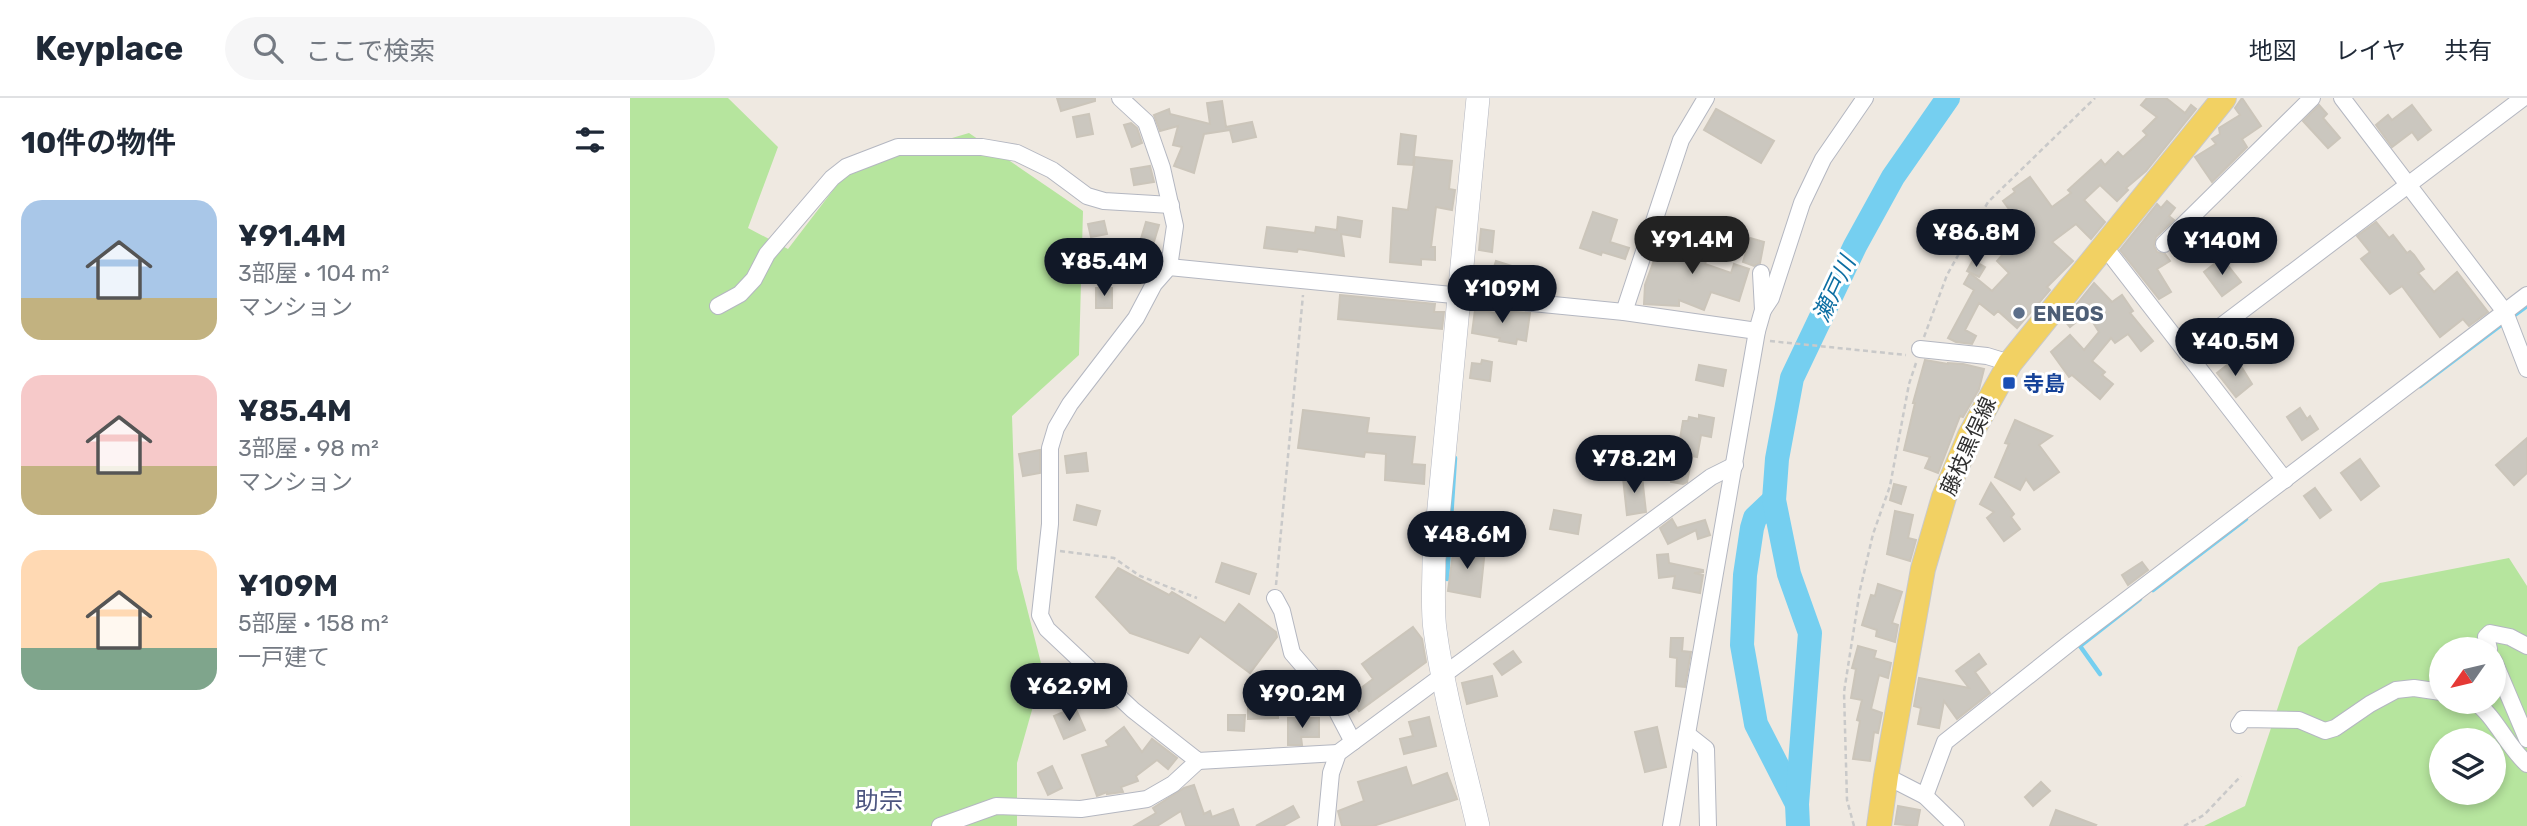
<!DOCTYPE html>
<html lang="ja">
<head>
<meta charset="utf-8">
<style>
	body { margin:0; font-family:Rubik,"Noto Sans JP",sans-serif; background:#f6f6f7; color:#1f2937; height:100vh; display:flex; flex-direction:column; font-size:26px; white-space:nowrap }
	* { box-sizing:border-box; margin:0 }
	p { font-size:23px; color:#747a83 }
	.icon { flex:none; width:38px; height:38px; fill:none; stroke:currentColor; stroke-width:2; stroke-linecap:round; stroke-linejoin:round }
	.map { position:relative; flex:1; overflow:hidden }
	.panel { display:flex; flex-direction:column; background:#fff; width:630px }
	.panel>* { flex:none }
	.needle { width:46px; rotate:236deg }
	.tools { position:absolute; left:1799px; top:539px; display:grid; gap:14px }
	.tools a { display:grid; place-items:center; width:77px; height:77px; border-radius:50%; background:#fff; box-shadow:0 4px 10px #0003; font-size:35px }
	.price { position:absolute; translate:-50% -60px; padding:0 16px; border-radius:24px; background:#111827; color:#fff; font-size:23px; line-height:46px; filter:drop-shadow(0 2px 4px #0008) }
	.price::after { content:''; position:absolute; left:50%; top:42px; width:21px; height:16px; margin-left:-10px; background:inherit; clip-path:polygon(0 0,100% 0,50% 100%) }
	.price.current { background:#222; color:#fff }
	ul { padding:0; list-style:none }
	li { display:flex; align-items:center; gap:21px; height:175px; padding:0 21px }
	li span { display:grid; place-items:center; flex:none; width:196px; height:140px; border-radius:21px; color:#555 }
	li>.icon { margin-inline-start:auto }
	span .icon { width:84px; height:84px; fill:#fffc; stroke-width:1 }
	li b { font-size:30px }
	h2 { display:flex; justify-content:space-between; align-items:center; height:84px; padding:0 21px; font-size:30px }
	header { display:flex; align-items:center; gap:42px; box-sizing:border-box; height:98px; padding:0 35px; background:#fff; border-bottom:2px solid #e0e1e3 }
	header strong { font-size:33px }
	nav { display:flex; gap:38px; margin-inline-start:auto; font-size:24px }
	.search { width:490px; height:63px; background:#f6f6f7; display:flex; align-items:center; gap:18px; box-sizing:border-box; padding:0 24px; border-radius:38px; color:#747a83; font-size:26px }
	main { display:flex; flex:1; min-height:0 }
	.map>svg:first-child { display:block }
</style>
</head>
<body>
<header>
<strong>Keyplace</strong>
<div class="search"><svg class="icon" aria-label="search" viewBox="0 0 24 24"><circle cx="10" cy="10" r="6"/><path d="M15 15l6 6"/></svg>ここで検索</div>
<nav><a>地図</a><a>レイヤ</a><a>共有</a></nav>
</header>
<main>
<section class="panel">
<h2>10件の物件<svg class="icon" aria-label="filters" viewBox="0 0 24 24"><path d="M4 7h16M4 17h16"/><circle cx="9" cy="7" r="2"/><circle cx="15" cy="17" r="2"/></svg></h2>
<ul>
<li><span style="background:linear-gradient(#a9c7e8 70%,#c2b280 0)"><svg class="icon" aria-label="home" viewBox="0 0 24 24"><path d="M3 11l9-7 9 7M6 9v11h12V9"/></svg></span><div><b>¥91.4M</b><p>3部屋 · 104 m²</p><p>マンション</p></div></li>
<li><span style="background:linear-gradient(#f6c9c9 65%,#c2b280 0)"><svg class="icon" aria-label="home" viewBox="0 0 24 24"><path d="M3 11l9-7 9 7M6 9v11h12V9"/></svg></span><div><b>¥85.4M</b><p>3部屋 · 98 m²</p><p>マンション</p></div></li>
<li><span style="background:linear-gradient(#ffd9b3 70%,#7fa58c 0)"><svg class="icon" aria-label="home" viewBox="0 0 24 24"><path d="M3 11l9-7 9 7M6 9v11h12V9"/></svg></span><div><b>¥109M</b><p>5部屋 · 158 m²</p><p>一戸建て</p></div></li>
</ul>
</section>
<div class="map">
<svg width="1897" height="728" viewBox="0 0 1897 728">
	<rect width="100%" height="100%" fill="#efe9e1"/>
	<g fill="#b6e59e" fill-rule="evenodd">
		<path d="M0,0H98L148,49L118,130L158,151L220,70L339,35L453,113L449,257L382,318L387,471L413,573L387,665V728H0Z"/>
		<path d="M1879,460L1897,488V728H1574L1615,708L1668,549L1750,485ZM1811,551H1864V604H1811ZM1811,642H1864V695H1811Z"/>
	</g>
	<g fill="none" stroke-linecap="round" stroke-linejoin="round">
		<g stroke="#75cff0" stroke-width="4.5">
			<path d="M1882,219L1897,208"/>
			<path d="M1790,288L1875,224"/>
			<path d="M817,481L825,360"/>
			<path d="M1523,492L1616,421"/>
			<path d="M1470,576L1450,548L1510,501"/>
		</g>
		<g stroke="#75cff0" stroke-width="24">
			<path d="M1144,402L1125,420L1122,430L1115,477L1112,547L1126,626L1167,706"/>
			<path d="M1168,728L1167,706L1180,535L1159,476L1144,402L1147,361L1162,280L1225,148L1263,79L1318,0"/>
		</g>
	</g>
	<g fill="#cbc7bf" stroke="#cbc5ba" stroke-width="2">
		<path d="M427,0H465V3L431,13Z"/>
		<path d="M1517,0H1536L1555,15L1561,7L1566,11L1516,73L1496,90L1498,92L1487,103L1470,87L1454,102L1475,124L1461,141L1446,126L1422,144L1443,163L1417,189L1420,192L1387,230L1368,213L1364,217L1349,205L1335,232L1346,238L1342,246L1326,244L1318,240L1344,192L1334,186L1340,175L1362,193L1379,175L1367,163L1394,132L1373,103L1385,94L1383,91L1400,79L1422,109L1441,95L1438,92L1471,62L1475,67L1488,54L1493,59L1517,37L1513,33L1527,19L1511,7Z"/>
		<path d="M1612,0L1631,28L1612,41L1617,49L1582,84L1565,59L1586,46L1582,41L1590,36L1589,30L1610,17L1605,10Z"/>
		<path d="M592,3L596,29L622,24L626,39L603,44L600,32L574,36L564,75L544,68L552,49L543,47L548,28L530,33L524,17L539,11L540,16L580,26L577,5Z"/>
		<path d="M1689,7L1697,16L1693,20L1710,40L1698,50L1673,23Z"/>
		<path d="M1782,7L1801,32L1788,42L1782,34L1762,49L1746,27L1758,17L1762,22Z"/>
		<path d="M1086,11L1144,43L1131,65L1074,32Z"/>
		<path d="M459,16L463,36L447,39L443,19Z"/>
		<path d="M501,25L507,30L512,45L502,49L494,27Z"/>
		<path d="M771,36L786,38L783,67L768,66Z"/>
		<path d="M785,59L822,63L819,91L825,92L822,112L806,109L801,149H805V162L791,161V167L760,164L763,110L778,112Z"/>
		<path d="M520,68L524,84L504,87L501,71Z"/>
		<path d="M1537,103L1545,110L1539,118L1544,122L1526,139L1524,148L1527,154L1535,156L1540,163L1527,171L1541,194L1529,201L1490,152L1527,106L1531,110Z"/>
		<path d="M963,114L987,122L980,144L999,150L995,161L972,154L971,157L950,150Z"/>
		<path d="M708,119L732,123L730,139L711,136L714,158L668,151L667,154L634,150L637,129L685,135L686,129L707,132Z"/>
		<path d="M474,123L477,136L461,139L458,126Z"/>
		<path d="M516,124L529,127L520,157H523L520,168L500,163L502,153L507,154Z"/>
		<path d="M1746,124L1759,140L1763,137L1777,155L1780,153L1784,157L1794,171L1788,175L1804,194L1827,174L1858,214L1839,228L1833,221L1810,239L1772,188L1760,196L1731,161L1740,154L1727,138Z"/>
		<path d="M851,131L864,133L862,154L849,152Z"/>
		<path d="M1056,131L1084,141L1075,166L1101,175L1104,166L1119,171L1109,203L1081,194L1074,212L1049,202V208L1014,206L1015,187L1026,157L1045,164Z"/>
		<path d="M1120,140L1134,144L1130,165L1124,168L1113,164Z"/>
		<path d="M1592,160L1611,184L1592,198L1574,174Z"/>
		<path d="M1343,162L1355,169L1349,179L1337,173Z"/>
		<path d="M866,163L891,171L886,188L860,181Z"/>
		<path d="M504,168V183L486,184L485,169Z"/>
		<path d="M1464,185L1482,204L1492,197L1503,213L1500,215L1523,243L1511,253L1498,236L1485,245L1481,240L1462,263L1475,274L1472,277L1483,286L1470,301L1442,277L1439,279L1421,254L1440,237L1454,252L1469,234L1457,215L1440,229L1434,222Z"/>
		<rect x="466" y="190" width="16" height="20"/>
		<path d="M710,197L805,206L804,214H814L812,231L708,221Z"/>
		<path d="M845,212L873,216L874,213L900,215L896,243L887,241L886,246L869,243L870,240L842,235Z"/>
		<path d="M1606,260L1622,286L1606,299L1587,275Z"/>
		<path d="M852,262L862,264L860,283L840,280L842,265L851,266Z"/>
		<path d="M1295,262L1318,266V265L1333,266L1354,271L1349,291L1333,319L1330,318L1308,375L1295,370L1300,359L1274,352L1285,305H1283Z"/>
		<path d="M1069,267L1096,272L1093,288L1066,282Z"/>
		<path d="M1670,310L1677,321L1680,318L1688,331L1672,342L1657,319Z"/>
		<path d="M673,312L739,320L737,335L785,339L782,366L795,367L794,386L755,382L756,356L735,354L734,359L668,350Z"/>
		<path d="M1069,317L1084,320L1081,339L1071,337L1067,359L1062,358L1057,384L1053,386L1041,384L1047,341H1050L1053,323H1058L1059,319L1069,321Z"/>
		<path d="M1385,322L1422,338L1409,347L1429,374L1404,392L1396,381L1390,392L1365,379L1379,346L1375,345Z"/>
		<path d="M1897,340V375L1884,387L1866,367Z"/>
		<path d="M410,352V375L393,378L389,356Z"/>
		<path d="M456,355L458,373L437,375L435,358Z"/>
		<path d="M1730,361L1749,388L1731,402L1711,375Z"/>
		<path d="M1012,378L1016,414L997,417L993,380Z"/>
		<path d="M1361,385L1384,416L1381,419L1390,431L1374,443L1357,420L1364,414L1350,406Z"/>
		<path d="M1264,386L1276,389L1271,406L1260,402Z"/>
		<path d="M1685,390L1701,412L1690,420L1674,398Z"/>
		<path d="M447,407L470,413L466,427L444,422Z"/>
		<path d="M924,412L951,417L948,436L920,431Z"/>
		<path d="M1265,413L1283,417L1278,440L1286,442L1280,463L1257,456Z"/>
		<path d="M1042,421L1047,430L1075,422L1080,437L1068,441L1066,432L1038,446L1030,430Z"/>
		<path d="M824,447L855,451L850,499L818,493Z"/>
		<path d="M1038,456L1039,465L1073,472V474L1064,475L1073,477L1070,495L1043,490L1045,478L1029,480L1027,457Z"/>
		<path d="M1512,464L1518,472L1498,487L1492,477Z"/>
		<path d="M592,465L626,476L619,496L586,484Z"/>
		<path d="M488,470L539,497L542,494L595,525L609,506L646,534L647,539L620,575L570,538L558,555L500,535L466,499Z"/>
		<path d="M1248,486L1272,494L1262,525L1268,527L1265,544L1246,538L1247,532L1232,527L1241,497L1245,498Z"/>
		<path d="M783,529L792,541L796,564L729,613L719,599L743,581L732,566Z"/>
		<path d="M1041,540H1053L1052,553L1061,554L1055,589L1046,588L1047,560L1040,559Z"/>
		<path d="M1228,548L1246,553L1244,560L1261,565L1258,580L1249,577L1241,611L1252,615L1248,635L1244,634L1240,663L1223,661L1230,623L1227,622L1232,602L1221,600L1226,571L1222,570Z"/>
		<path d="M883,553L891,564L872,577L864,566Z"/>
		<path d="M1349,556L1356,566L1345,574L1360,595L1327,621L1314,603L1309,630L1288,626L1291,610L1284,608L1289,580L1339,590L1326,573Z"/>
		<path d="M862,578L867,598L837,606L832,585Z"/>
		<path d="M618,603H648V620L618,621Z"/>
		<path d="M445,609L455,632L434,641L424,618Z"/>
		<path d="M598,617H615L614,633L598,632Z"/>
		<path d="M799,619L806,648L774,656L770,641L783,638L779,624Z"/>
		<path d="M658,620H689V639H671L672,647H658Z"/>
		<path d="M494,629L512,654L522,641L547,660L538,671L527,662L506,678L508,683L491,689L493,694L477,696V694L467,698L452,657L479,648L476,643Z"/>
		<path d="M1027,629L1036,669L1015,674L1005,634Z"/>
		<path d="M422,668L432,690L418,697L408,675Z"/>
		<path d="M776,669L782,688L817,675L827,701L743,728H712L708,713L734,703L728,684Z"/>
		<path d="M1411,684L1420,693L1403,708L1395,699Z"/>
		<path d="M564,687L574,716L580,713L582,719L603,711L609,728H556L551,713L527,728H504L526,715L523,710L554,690Z"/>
		<path d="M663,708L669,719L653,728H626Z"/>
		<path d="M1268,708L1290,712L1287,728L1265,726Z"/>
		<path d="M1426,712L1466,727L1465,728H1420Z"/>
	</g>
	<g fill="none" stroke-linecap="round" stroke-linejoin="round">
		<defs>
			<g id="street">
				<path d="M490,0L516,24L532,70L545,128L539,169"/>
				<path d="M1712,0L1875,214L1897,271"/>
				<path d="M1534,146L1682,0"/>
				<path d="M1474,148L1655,382"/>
				<path d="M88,208L110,196L124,181L137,156L202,80L216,69L268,49H352L387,55L422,72L457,98L474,103L541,107"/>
				<path d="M1133,212L1141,200L1172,105L1193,61L1235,0"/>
				<path d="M994,214L1051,42L1076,0"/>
				<path d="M1290,251L1357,258L1380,265"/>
				<path d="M1557,254L1893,0"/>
				<path d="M645,500L652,513L662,555L699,598L723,644"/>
				<path d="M1859,551L1856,539L1860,535L1880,539L1897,548"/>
				<path d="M1864,563L1897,641"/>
				<path d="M1845,604C1865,618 1877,648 1897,666"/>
				<path d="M1609,627L1613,621L1669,622L1695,633L1705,630L1740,606L1766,592L1784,590L1811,594"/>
				<path d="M1057,636L1076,651L1078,728"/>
				<path d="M708,655L568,663L503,612L417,531L410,517L420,426V350L426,330L440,306L506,220L524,186L539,169L994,214L1127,233"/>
				<path d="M1256,678L1295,698L1326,728"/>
				<path d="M1295,698L1315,644L1441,544L1897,197"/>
				<path d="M310,728L366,708L451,711L517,701L543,686L568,663"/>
				<path d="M696,728L701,675L708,655L1081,379L1105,367"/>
				<path d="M1041,728L1127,233L1133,212L1131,175"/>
			</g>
			<path id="secondary" d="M848,728C833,663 814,598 805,532C802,510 804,485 804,462L848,0"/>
			<path id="primary" d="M1249,728L1256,678L1293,471L1314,399L1340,337L1380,265L1594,0"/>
		</defs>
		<use href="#street" stroke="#b4b7c1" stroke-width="18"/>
		<use href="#secondary" stroke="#b4b7c1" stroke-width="24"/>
		<use href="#primary" stroke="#c9c9c9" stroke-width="26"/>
		<g stroke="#c9c9c9" stroke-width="2.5" stroke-dasharray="5 3.5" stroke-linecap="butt">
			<path d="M1294,239L1317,177L1358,104L1465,0"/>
			<path d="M1140,243L1276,257"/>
			<path d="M430,453L484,460L510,478L567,500"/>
			<path d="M646,487L673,197"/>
			<path d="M1224,728L1217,702L1214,594L1230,492L1243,436L1260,388L1279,286L1286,265"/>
			<path d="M1554,728L1574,717L1611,678"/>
		</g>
		<use href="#street" stroke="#fff" stroke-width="16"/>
		<use href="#secondary" stroke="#fff" stroke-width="23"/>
		<use href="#primary" stroke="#f2d163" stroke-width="24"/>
	</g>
	<circle fill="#5c6f8a" stroke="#fff" stroke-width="2.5" cx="1389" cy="215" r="7"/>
	<rect fill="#1a4fb4" stroke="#fff" stroke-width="2.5" x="1372" y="278" width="14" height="14" rx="3.5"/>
	<g text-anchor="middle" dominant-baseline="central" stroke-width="6" stroke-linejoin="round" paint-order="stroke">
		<g font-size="21" font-weight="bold" fill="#4e5e75" stroke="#fff" text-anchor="start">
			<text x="1403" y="215">ENEOS</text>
		</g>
		<g font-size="21" font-weight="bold" fill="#164399" stroke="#fff" text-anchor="start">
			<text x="1393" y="285">寺島</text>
		</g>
		<g font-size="21" fill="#2e2e2e" stroke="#fff">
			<text transform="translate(1338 348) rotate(-66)">藤枝黒俣線</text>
		</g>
		<g font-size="23" font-style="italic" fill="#0d6fa3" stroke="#fff">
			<text transform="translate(1204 191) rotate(-65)">瀬戸川</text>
		</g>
		<g font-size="24" fill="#4d5680" stroke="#fff">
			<text x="249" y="703">助宗</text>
		</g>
	</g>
</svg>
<div class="tools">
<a><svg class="needle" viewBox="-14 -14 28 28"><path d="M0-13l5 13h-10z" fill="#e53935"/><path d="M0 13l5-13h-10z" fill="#747a83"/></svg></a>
<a><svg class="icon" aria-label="layers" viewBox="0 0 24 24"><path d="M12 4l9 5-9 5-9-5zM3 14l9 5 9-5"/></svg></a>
</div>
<b class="price" style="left:1346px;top:171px">¥86.8M</b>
<b class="price current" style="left:1062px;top:178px">¥91.4M</b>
<b class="price" style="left:1592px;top:179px">¥140M</b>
<b class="price" style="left:474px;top:200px">¥85.4M</b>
<b class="price" style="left:872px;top:227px">¥109M</b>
<b class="price" style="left:1605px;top:280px">¥40.5M</b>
<b class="price" style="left:1004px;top:397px">¥78.2M</b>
<b class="price" style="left:837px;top:473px">¥48.6M</b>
<b class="price" style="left:439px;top:625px">¥62.9M</b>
<b class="price" style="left:672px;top:632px">¥90.2M</b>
</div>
</main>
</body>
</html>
